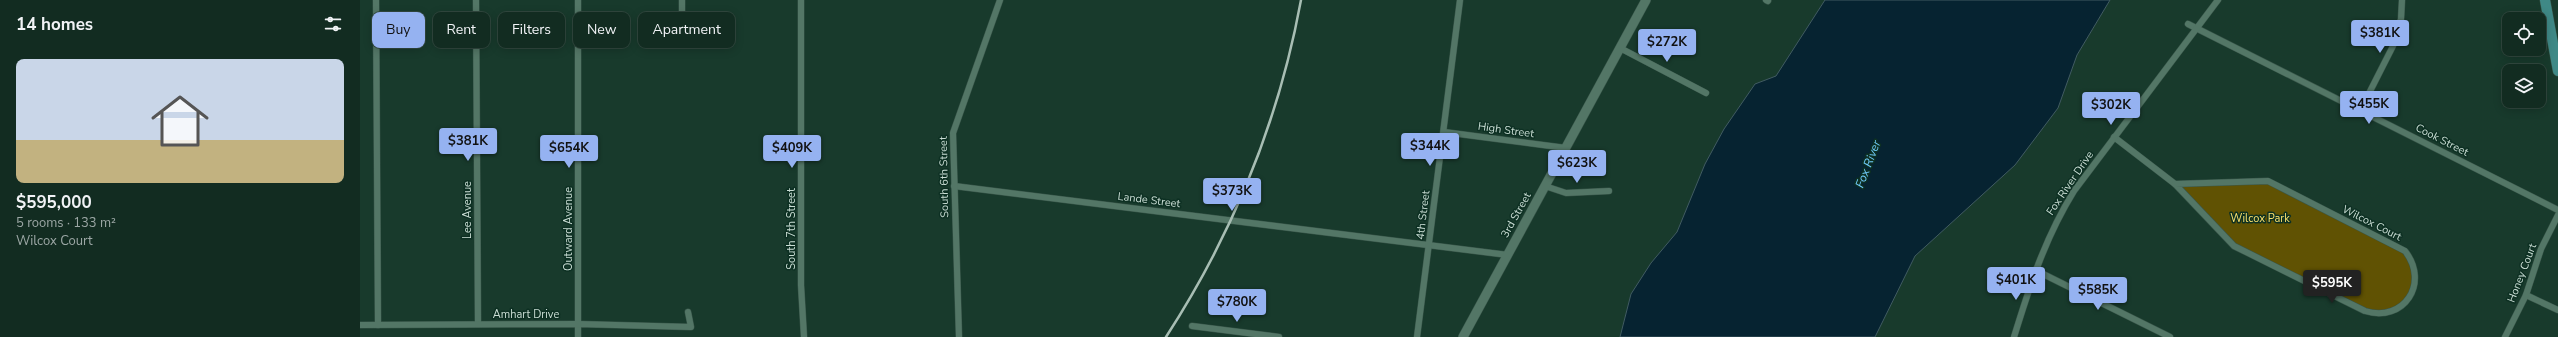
<!DOCTYPE html>
<html lang="en">
<head>
<meta charset="utf-8">
<style>
	body { margin:0; font-family:"Nunito Sans",sans-serif; background:#1b342a; color:#f1f3f6; height:100vh; display:flex; flex-direction:column; font-size:15px; white-space:nowrap }
	* { box-sizing:border-box; margin:0 }
	p { font-size:13px; color:#9ca7a5 }
	.icon { flex:none; width:22px; height:22px; fill:none; stroke:currentColor; stroke-width:2; stroke-linecap:round; stroke-linejoin:round }
	.map { position:relative; flex:1; overflow:hidden }
	.details { display:flex; flex-direction:column; background:#122c21; width:360px }
	.details>* { flex:none }
	.guide { position:absolute; left:12px; top:12px; width:380px; height:36px; display:flex; gap:8px }
	.tools { position:absolute; left:2142px; top:12px; display:grid; gap:8px }
	.tools a { display:grid; place-items:center; width:44px; height:44px; border-radius:8px; background:#122c21; box-shadow:0 2px 10px #0003,0 0 0 1px #31483f; font-size:20px }
	.price { position:absolute; translate:-50% -34px; padding:0 9px; border-radius:4px; background:#95b2f1; color:#111; font-size:13px; line-height:26px; filter:drop-shadow(0 1px 2px #0008) }
	.price::after { content:''; position:absolute; left:50%; top:24px; width:12px; height:9px; margin-left:-6px; background:inherit; clip-path:polygon(0 0,100% 0,50% 100%) }
	.price.selected { background:#222; color:#fff }
	ul { padding:0; list-style:none }
	li { display:grid; align-content:center; gap:8px; height:212px; padding:0 16px }
	li+li { border-top:1px solid #31483f }
	li span { display:grid; place-items:center; height:124px; border-radius:8px; color:#555 }
	li>.icon { margin-inline-start:auto }
	span .icon { width:72px; height:72px; fill:#fffc; stroke-width:1 }
	li b { font-size:17px }
	h2 { display:flex; justify-content:space-between; align-items:center; height:48px; padding:0 16px; font-size:17px }
	.pill { padding:0 14px; border-radius:8px; background:#122c21; box-shadow:0 2px 10px #0003,0 0 0 1px #31483f; font-size:14px; line-height:36px }
	.pill.selected { background:#95b2f1; color:#111 }
	main { display:flex; flex:1; min-height:0 }
	.map>svg:first-child { display:block }
</style>
</head>
<body>
<main>
<section class="details">
<h2>14 homes<svg class="icon" aria-label="filters" viewBox="0 0 24 24"><path d="M4 7h16M4 17h16"/><circle cx="9" cy="7" r="2"/><circle cx="15" cy="17" r="2"/></svg></h2>
<ul>
<li><span style="background:linear-gradient(#c9d6e8 65%,#c2b280 0)"><svg class="icon" aria-label="home" viewBox="0 0 24 24"><path d="M3 11l9-7 9 7M6 9v11h12V9"/></svg></span><div><b>$595,000</b><p>5 rooms · 133 m²</p><p>Wilcox Court</p></div></li>
</ul>
</section>
<div class="map">
<svg width="2198" height="337" viewBox="0 0 2198 337">
	<rect width="100%" height="100%" fill="#183a2c"/>
	<path fill="#605203" d="M1908,181L2038,246L2050,257L2054,286L2037,309L2011,313L1874,246L1815,184Z"/>
	<path fill="#062331" stroke="#415b62" d="M1465,0H1750L1717,55L1698,108L1655,165L1555,256L1515,337H1260L1271,294L1291,263L1317,232L1345,164L1364,129L1395,84L1416,76Z"/>
	<g fill="none" stroke-linecap="round" stroke-linejoin="round">
		<defs>
			<g id="street">
				<path d="M16,0L18,325"/>
				<path d="M116,0L118,324"/>
				<path d="M218,0V337"/>
				<path d="M322,0V11"/>
				<path d="M441,0V285L444,337"/>
				<path d="M1406,0L1408,1"/>
				<path d="M1828,24L2198,210"/>
				<path d="M1260,48L1346,93"/>
				<path d="M2000,111L2033,46L2041,19L2042,0"/>
				<path d="M1084,132L1206,148"/>
				<path d="M1754,137L1815,184"/>
				<path d="M1908,181L2045,251C2070,283 2044,323 2005,311L1874,246L1815,184Z"/>
				<path d="M594,186L1148,255"/>
				<path d="M1185,186L1206,193L1249,191"/>
				<path d="M1675,270L1810,337"/>
				<path d="M2166,295L2198,310"/>
				<path d="M0,325L218,324L331,327L328,312"/>
				<path d="M832,326L919,337"/>
				<path d="M599,337L593,133L640,0"/>
				<path d="M1057,337L1100,0"/>
				<path d="M1654,337C1670,285 1685,238 1714,191L1858,0"/>
				<path d="M2145,337L2166,295L2181,249L2198,215"/>
			</g>
			<path id="secondary" d="M1103,337L1286,0"/>
			<path id="primary" d="M2185,0L2198,71"/>
		</defs>
		<use href="#street" stroke="#39564a" stroke-width="7"/>
		<use href="#secondary" stroke="#39564a" stroke-width="10"/>
		<use href="#primary" stroke="#39564a" stroke-width="11"/>
		<use href="#street" stroke="#537666" stroke-width="6"/>
		<use href="#secondary" stroke="#537666" stroke-width="9"/>
		<use href="#primary" stroke="#3f8986" stroke-width="10"/>
		<path stroke="#a8beb4" stroke-width="2.5" d="M806,337C872,235 919,120 941,0"/>
	</g>
	<g text-anchor="middle" dominant-baseline="central" stroke-width="3" stroke-linejoin="round" paint-order="stroke">
		<g font-size="11" fill="#caddd4" stroke="#0d3023">
			<text transform="translate(1146 130) rotate(8)">High Street</text>
			<text transform="translate(2082 140) rotate(27)">Cook Street</text>
			<text transform="translate(584 177) rotate(-91)">South 6th Street</text>
			<text transform="translate(1710 183) rotate(-56)">Fox River Drive</text>
			<text transform="translate(789 200) rotate(7)">Lande Street</text>
			<text transform="translate(107 210) rotate(-90)">Lee Avenue</text>
			<text transform="translate(1063 215) rotate(-83)">4th Street</text>
			<text transform="translate(1156 215) rotate(-61)">3rd Street</text>
			<text transform="translate(2012 223) rotate(27)">Wilcox Court</text>
			<text transform="translate(208 229) rotate(-90)">Outward Avenue</text>
			<text transform="translate(431 229) rotate(-90)">South 7th Street</text>
			<text transform="translate(2162 273) rotate(-69)">Honey Court</text>
			<text x="166" y="314">Amhart Drive</text>
		</g>
		<g font-size="11" fill="#fbe16c" stroke="#0d3023">
			<text x="1900" y="218">Wilcox Park</text>
		</g>
		<g font-size="12" font-style="italic" fill="#70cbfc" stroke="#0d3023">
			<text transform="translate(1508 164) rotate(-69)">Fox River</text>
		</g>
	</g>
</svg>
<div class="tools">
<a><svg class="icon" aria-label="locate" viewBox="0 0 24 24"><circle cx="12" cy="12" r="6"/><path d="M12 2v4M12 18v4M2 12h4M18 12h4"/></svg></a>
<a><svg class="icon" aria-label="layers" viewBox="0 0 24 24"><path d="M12 4l9 5-9 5-9-5zM3 14l9 5 9-5"/></svg></a>
</div>
<b class="price" style="left:2020px;top:54px">$381K</b>
<b class="price" style="left:1307px;top:63px">$272K</b>
<b class="price" style="left:2009px;top:125px">$455K</b>
<b class="price" style="left:1751px;top:126px">$302K</b>
<b class="price" style="left:108px;top:162px">$381K</b>
<b class="price" style="left:1070px;top:167px">$344K</b>
<b class="price" style="left:209px;top:169px">$654K</b>
<b class="price" style="left:432px;top:169px">$409K</b>
<b class="price" style="left:1217px;top:184px">$623K</b>
<b class="price" style="left:872px;top:212px">$373K</b>
<b class="price" style="left:1656px;top:301px">$401K</b>
<b class="price selected" style="left:1972px;top:304px">$595K</b>
<b class="price" style="left:1738px;top:311px">$585K</b>
<b class="price" style="left:877px;top:323px">$780K</b>
<div class="guide">
<a class="pill selected">Buy</a>
<a class="pill">Rent</a>
<a class="pill">Filters</a>
<a class="pill">New</a>
<a class="pill">Apartment</a>
</div>
</div>
</main>
</body>
</html>
